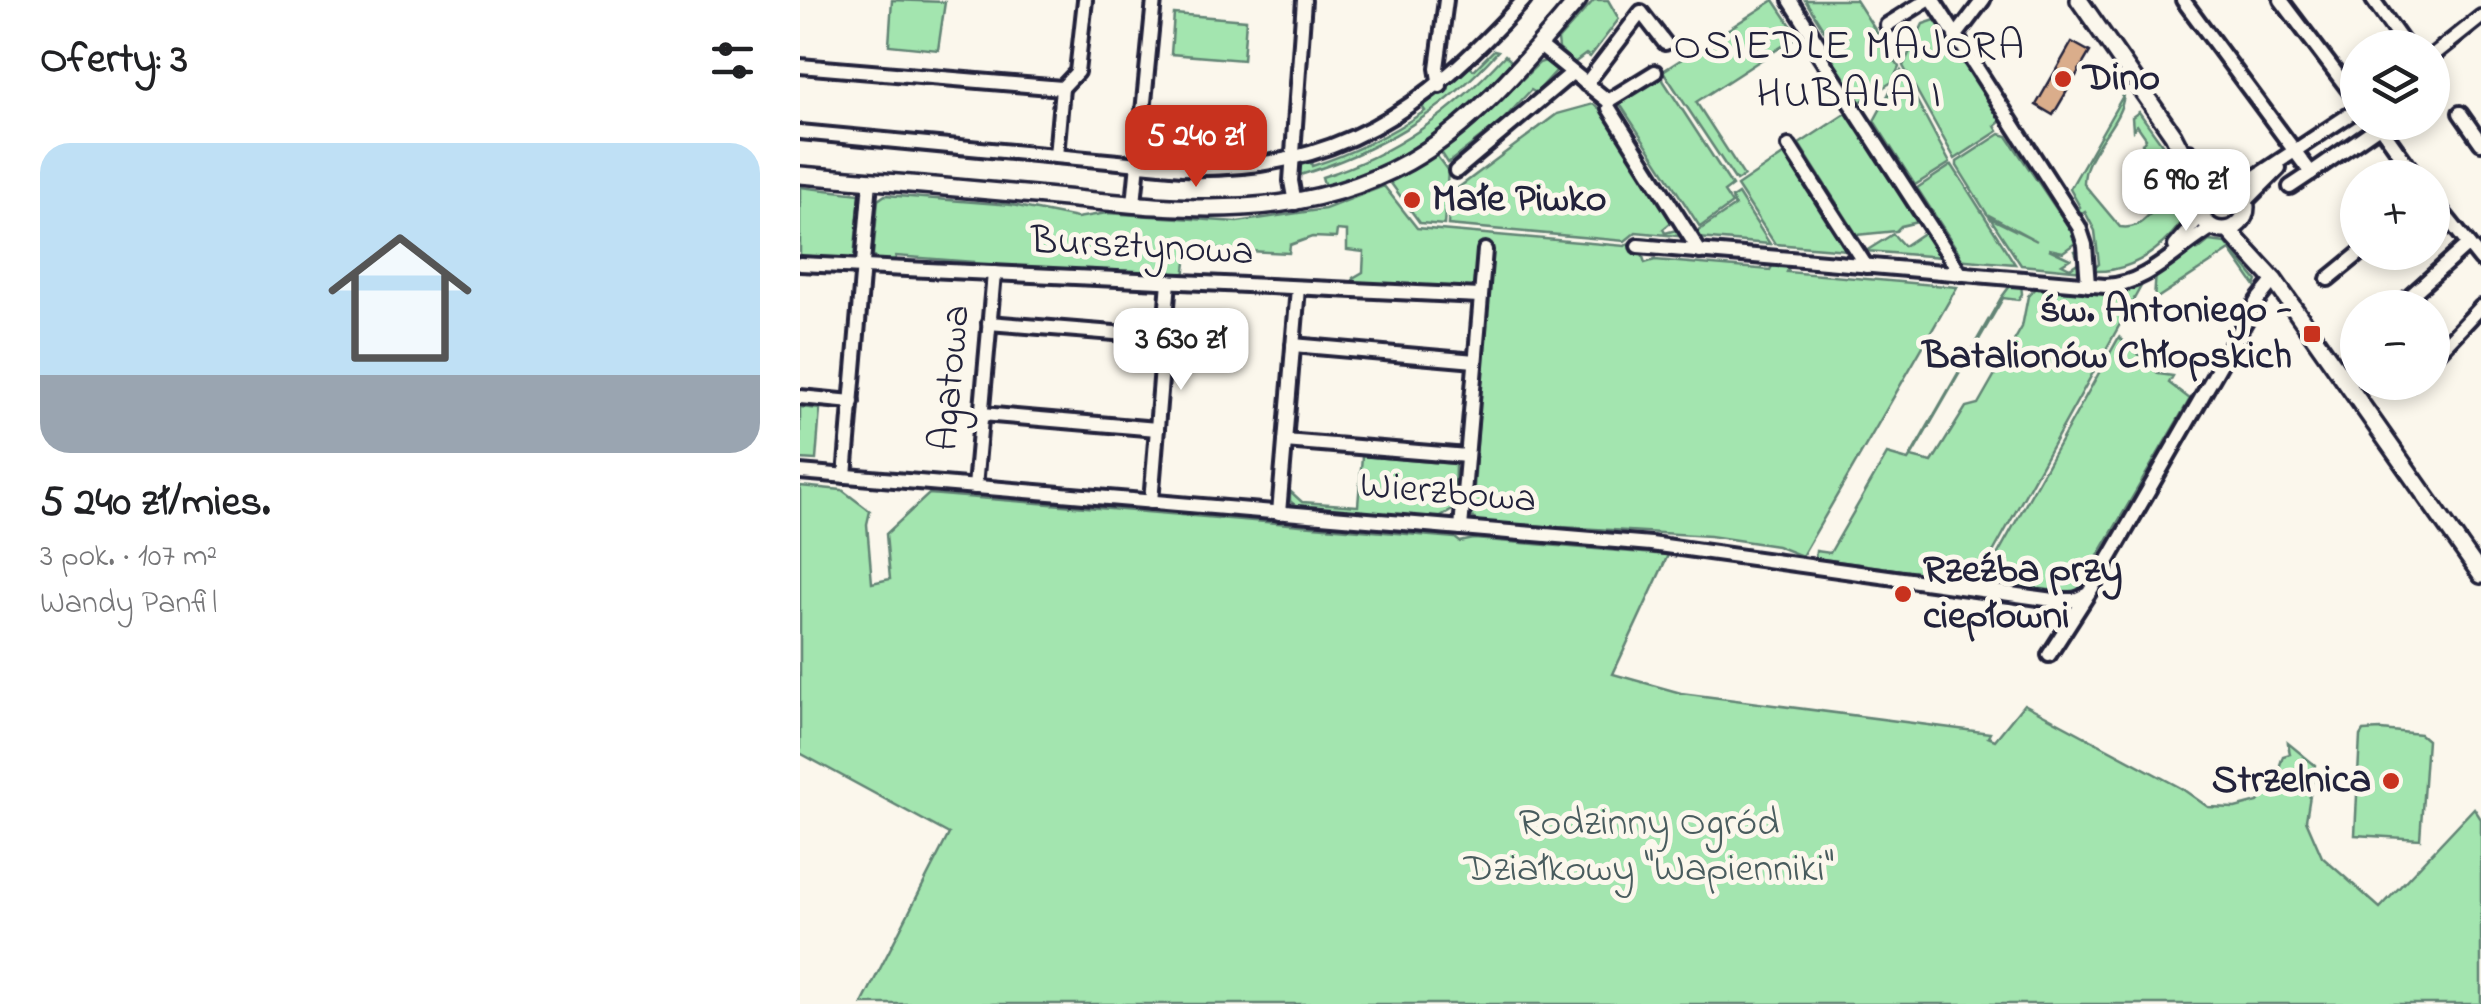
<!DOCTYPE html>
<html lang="pl">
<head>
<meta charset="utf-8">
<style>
	body { margin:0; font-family:"Indie Flower",sans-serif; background:#f6f6f6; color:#202124; height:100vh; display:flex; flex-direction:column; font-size:38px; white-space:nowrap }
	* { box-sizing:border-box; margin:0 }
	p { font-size:32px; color:#757577 }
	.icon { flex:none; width:55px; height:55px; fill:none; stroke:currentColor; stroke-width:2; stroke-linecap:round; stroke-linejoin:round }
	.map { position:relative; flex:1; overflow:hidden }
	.details { display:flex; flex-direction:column; background:#fff; width:800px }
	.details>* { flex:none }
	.tools { position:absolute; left:1540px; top:30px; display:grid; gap:20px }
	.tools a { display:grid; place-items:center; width:110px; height:110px; border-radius:50%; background:#fff; box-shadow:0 5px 15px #0003; font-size:50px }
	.price { position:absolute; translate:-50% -85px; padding:0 22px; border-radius:20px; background:#fff; color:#222; font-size:32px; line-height:65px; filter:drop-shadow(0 2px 5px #0008) }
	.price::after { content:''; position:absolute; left:50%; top:60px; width:30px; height:22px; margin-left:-15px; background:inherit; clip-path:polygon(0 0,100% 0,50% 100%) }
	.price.current { background:#c8321e; color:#fff }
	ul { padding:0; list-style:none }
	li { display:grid; align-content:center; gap:20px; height:530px; padding:0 40px }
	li+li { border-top:2px solid #e0e0e0 }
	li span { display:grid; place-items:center; height:310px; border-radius:30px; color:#555 }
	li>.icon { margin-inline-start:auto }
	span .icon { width:180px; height:180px; fill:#fffc; stroke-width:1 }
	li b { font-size:42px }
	h2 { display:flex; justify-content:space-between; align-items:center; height:120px; padding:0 40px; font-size:42px }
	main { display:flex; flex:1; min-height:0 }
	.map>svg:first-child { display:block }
</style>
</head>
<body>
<main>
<section class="details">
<h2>Oferty: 3<svg class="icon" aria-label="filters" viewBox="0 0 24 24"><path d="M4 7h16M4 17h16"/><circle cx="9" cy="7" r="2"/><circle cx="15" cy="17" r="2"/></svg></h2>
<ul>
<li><span style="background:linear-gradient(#bfe0f5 75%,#9aa5b1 0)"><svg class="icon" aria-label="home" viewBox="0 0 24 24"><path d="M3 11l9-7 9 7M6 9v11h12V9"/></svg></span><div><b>5 240 zł/mies.</b><p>3 pok. · 107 m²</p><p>Wandy Panfil</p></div></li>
</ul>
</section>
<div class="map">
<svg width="1681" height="1004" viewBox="0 0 1681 1004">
	<rect width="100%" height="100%" fill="#fbf7ec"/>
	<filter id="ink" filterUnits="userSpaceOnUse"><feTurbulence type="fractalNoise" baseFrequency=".01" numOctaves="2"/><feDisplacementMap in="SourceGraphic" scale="20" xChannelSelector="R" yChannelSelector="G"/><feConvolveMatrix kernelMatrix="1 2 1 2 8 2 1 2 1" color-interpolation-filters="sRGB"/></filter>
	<g filter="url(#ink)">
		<g fill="#a3e5af" stroke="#628475" stroke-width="2.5">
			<path d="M92,0L145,2L138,50L89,45Z"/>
			<path d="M794,0H808L819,19L790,57L786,54L774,63L759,49L758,40Z"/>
			<path d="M974,0L998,36L896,102L944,176L936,181L863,71Z"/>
			<path d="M1005,0H1056L1099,67L1092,82L1055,105L1049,97L1057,91L1053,85L1045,90L1020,51L1032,43Z"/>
			<path d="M374,14L446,20L443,60L371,54Z"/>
			<path d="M1138,19L1200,114L1201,121L1195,126L1198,131L1155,159L1103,66L1123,24Z"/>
			<path d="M694,50L698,51C642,114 577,152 497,176L502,161L510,159L512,166C554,153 589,135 625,111L621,105L668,66L674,70Z"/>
			<path d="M705,55L712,62C659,121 603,165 525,187L522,177C596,154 653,112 705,55Z"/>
			<path d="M745,61L757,70L736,93L731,90L702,121L648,163L641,152L677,123L739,63Z"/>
			<path d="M1101,71L1150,163L1115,185L1074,121Z"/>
			<path d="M859,74L932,186L924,192L932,204L900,227L820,104L815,106Z"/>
			<path d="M1324,94C1322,125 1283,151 1284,184L1320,227C1334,229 1340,224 1349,215C1377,191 1360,169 1342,144L1346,138L1337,125L1333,130L1332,117L1339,112L1389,182L1387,215C1364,248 1333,273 1291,271L1299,264L1295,231L1285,212L1278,216L1275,211L1280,207L1270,189Z"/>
			<path d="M793,104L803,111L874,220L863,229L865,233L876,230L888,237L836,232L825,241L648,225L650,194L757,114Z"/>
			<path d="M1048,112L1118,222L1101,226L1096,231L1057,235L999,144Z"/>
			<path d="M1200,134L1207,136L1278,241L1263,252L1249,249L1270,259L1262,264L1270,268L1279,262L1275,251L1279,250L1284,271L1221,265L1190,218L1237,241L1187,214L1157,166V162Z"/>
			<path d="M986,153L1048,250L975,244L937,186Z"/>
			<path d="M636,155L648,171L644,225L620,223L590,182Z"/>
			<path d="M1152,165L1215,264L1154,259L1160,254L1117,188Z"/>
			<path d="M584,186L617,228L825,246L837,237L889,242L890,246L835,250L842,254L845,263L855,260L970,270L974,263L990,265L987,272L1157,287L1002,556L977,546L910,536L680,522L672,517L690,250L675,287L670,290L554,285L553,278L563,272L564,252L547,250V231L537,230L536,238L512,237L490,245L489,253L388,248L384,277L173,270V262L96,256L95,262L78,261L73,255L78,200L85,195L212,205L277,218L307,213L437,222L525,209Z"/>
			<path d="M0,187L60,194L54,258L0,259Z"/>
			<path d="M938,194L970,244L898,238L895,233L935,206L932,198Z"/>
			<path d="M1125,232L1142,257L1066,251L1093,234L1104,246Z"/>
			<path d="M1409,241L1426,243L1457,281L1455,286L1430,250L1354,300L1356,272L1393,245L1398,250Z"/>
			<path d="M1344,281L1181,574L1172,580L1015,558L1016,551L1030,553L1087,454L1108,460L1110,457L1201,298L1210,286L1221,284L1222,294L1218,300L1203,298L1111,457L1132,462L1166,407L1178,404L1222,327L1228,296L1237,286L1320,291Z"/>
			<path d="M1319,337L1359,374L1373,376L1369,383L1390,399L1278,590L1265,592L1192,583L1185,577Z"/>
			<path d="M0,407L20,409L16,460L0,459Z"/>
			<path d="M562,456L655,464L654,509L639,518L496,506L490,501V491L502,502L558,506Z"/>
			<path d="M0,486L42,490L70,511L67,524L72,583L90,579L86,534L129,494L655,538L660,542L674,539L868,555L813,674L881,693L1190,733L1188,737L1195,740L1224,704L1381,788L1408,807L1435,808L1458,802L1477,774L1483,756L1490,754L1488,743L1515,765L1506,820L1522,857L1580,908L1674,808L1681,819V1004H62L149,834L0,753Z"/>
			<path d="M1581,730L1620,734L1627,740L1620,839L1555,835L1560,736L1563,731Z"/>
		</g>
		<path fill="#daad8b" stroke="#22223b" stroke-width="2.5" d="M1272,42L1290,52L1253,115L1236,105Z"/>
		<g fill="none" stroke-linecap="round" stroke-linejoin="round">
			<defs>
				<g id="minor">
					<path d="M990,0L1020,47"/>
					<path d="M1133,0L1279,227L1285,245L1288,285"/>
					<path d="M1383,0L1511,173L1579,126"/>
					<path d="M1481,0L1558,102"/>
					<path d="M1573,0L1607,48"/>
					<path d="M1087,25L1127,0"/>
					<path d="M1155,37L1183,0"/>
					<path d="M739,45L808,101L855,72"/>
					<path d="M1019,55L1161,274"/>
					<path d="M1632,56L1681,17"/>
					<path d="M0,66L262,88"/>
					<path d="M786,84L841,12L865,43"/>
					<path d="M640,86L637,68L646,0"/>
					<path d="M262,88L277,72L285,0"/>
					<path d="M809,108L900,252"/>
					<path d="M1660,113L1681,143"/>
					<path d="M1577,122L1617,178"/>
					<path d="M0,132L382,168C539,172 622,111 724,0"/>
					<path d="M989,146L1066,266"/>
					<path d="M256,156L262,88"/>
					<path d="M656,171L772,73"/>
					<path d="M1490,187L1511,173"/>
					<path d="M1437,189L1558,109"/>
					<path d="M1632,199L1681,260"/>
					<path d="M1445,202L1479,168"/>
					<path d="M495,203L491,181L504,0"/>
					<path d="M334,204L354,0"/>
					<path d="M838,246L1305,286C1347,285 1378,247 1413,227"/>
					<path d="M1375,246L1401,215"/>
					<path d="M0,264L680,296"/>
					<path d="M1528,279L1561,252"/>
					<path d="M1597,308L1668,244"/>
					<path d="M189,323L364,337"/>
					<path d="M493,345L675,361"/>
					<path d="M1632,359L1681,307"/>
					<path d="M1610,383L1611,382"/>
					<path d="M0,397L52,402"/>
					<path d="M182,414L357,429"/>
					<path d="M485,441L667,456"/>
					<path d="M0,472L851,544L1253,600H1275L1286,595"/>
					<path d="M45,476L70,181"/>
					<path d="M175,487L194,273"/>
					<path d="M351,502L369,281"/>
					<path d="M479,513L498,288"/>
					<path d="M661,528L685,250"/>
					<path d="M1249,655L1297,580L1457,301L1474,280"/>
				</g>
				<g id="tertiary">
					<path d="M1279,0L1373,135L1404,195"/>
					<path d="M1389,153L1422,184"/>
					<path d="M0,175C78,181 157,188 235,195C362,207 491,228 608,162C677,123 727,59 778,0"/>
					<circle cx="1423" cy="207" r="23"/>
					<path d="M1428,230L1474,280L1681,575"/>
				</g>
			</defs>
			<use href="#minor" stroke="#22223b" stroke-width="20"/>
			<use href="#tertiary" stroke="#22223b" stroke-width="22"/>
			<use href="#minor" stroke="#fbf7ec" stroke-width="12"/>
			<use href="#tertiary" stroke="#fbf7ec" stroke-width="15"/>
		</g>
	</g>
	<g fill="#c8321e" stroke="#fbf7ec" stroke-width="4">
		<circle cx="1263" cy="79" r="10"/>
		<circle cx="612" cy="200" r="10"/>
		<rect x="1502" y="324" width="20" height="20" rx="5"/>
		<circle cx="1103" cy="594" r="10"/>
		<circle cx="1591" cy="781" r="10"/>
	</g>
	<g text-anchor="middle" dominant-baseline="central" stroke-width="10" stroke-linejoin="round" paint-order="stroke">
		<g font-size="40" font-weight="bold" fill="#22223b" stroke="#fbf7ec" text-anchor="start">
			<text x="1283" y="79">Dino</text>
			<text x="632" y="200">Małe Piwko</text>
			<text x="1492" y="311" text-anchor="end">św. Antoniego -<tspan x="1492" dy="46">Batalionów Chłopskich</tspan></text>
			<text x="1123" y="571">Rzeźba przy<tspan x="1123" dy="46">ciepłowni</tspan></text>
			<text x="1571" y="781" text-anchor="end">Strzelnica</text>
		</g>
		<g font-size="40" fill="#22223b" stroke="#fbf7ec">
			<text transform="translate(342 248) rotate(3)">Bursztynowa</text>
			<text transform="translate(152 378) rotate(-85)">Agatowa</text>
			<text transform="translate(648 494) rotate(5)">Wierzbowa</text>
		</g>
		<g font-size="40" fill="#495c5e" stroke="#fbf7ec">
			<text x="849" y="824">Rodzinny Ogród<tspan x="849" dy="46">Działkowy "Wapienniki"</tspan></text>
		</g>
		<g font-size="42" letter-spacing="2.5" fill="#22223b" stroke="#fbf7ec">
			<text x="1050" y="47">OSIEDLE MAJORA<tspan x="1050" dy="48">HUBALA I</tspan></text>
		</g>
	</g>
</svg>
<div class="tools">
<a><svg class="icon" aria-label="layers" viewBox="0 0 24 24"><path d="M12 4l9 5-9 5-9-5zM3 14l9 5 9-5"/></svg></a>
<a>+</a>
<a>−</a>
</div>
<b class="price current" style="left:396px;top:190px">5 240 zł</b>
<b class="price" style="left:1386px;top:234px">6 990 zł</b>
<b class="price" style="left:381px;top:393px">3 630 zł</b>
</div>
</main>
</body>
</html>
